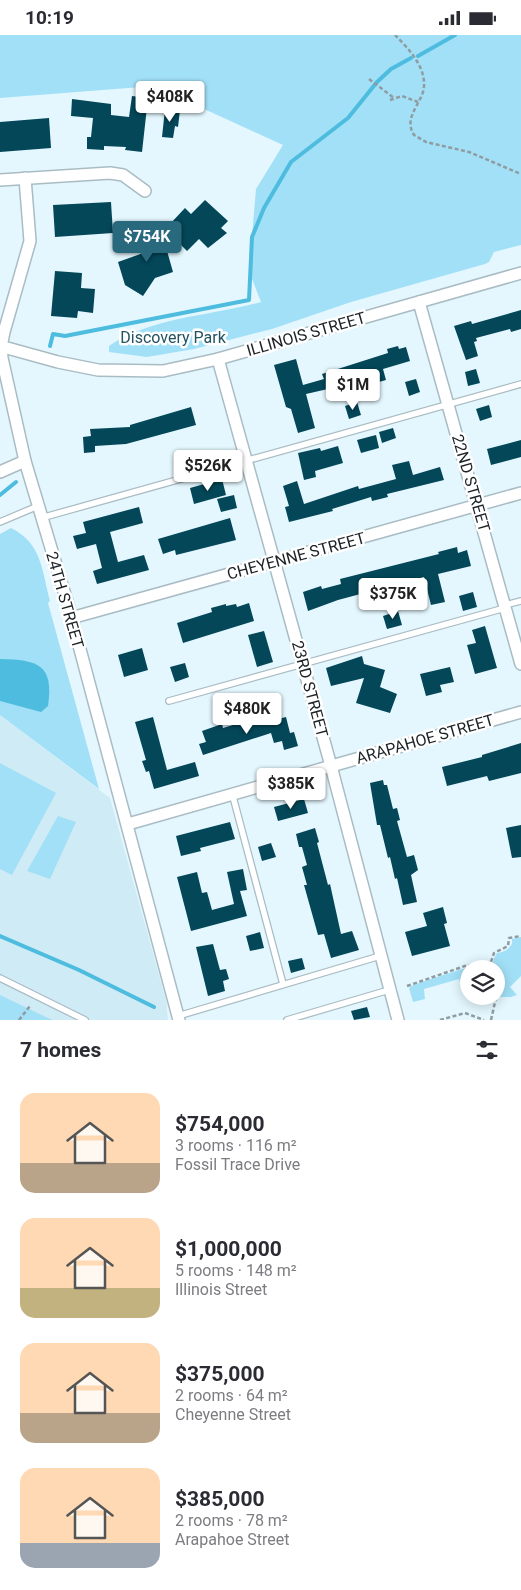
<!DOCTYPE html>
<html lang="en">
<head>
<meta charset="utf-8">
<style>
	body { margin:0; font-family:Roboto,sans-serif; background:#f7f7f7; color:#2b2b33; height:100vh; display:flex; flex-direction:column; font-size:19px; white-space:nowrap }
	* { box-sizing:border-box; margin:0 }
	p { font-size:16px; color:#7c7c81 }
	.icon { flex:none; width:28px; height:28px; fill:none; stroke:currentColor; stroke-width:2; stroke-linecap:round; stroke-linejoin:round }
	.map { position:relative; height:985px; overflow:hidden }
	.details { display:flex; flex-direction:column; background:#fff; flex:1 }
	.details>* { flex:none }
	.controls { position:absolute; left:460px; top:925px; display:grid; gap:10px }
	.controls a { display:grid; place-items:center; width:45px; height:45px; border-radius:50%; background:#fff; box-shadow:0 2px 12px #0003; font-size:25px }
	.price { position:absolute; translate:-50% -42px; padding:0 11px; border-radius:5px; background:#fff; color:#222; font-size:16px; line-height:32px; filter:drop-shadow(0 1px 2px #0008) }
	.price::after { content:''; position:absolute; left:50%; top:30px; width:15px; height:11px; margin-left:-8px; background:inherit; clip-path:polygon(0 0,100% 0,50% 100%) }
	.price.current { background:#28697d; color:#fff }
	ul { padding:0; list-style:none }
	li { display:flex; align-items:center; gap:15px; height:125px; padding:0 20px }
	li span { display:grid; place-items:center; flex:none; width:140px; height:100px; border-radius:15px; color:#555 }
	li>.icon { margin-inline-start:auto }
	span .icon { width:60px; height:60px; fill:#fffc; stroke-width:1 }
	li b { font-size:21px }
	h2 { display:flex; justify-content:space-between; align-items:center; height:60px; padding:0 20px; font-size:21px }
	.status { display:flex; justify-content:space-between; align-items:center; height:35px; padding:0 25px; background:#fff; direction:ltr }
	.status svg { height:14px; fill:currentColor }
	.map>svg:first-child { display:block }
</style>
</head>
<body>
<div class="status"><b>10:19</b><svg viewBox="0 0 49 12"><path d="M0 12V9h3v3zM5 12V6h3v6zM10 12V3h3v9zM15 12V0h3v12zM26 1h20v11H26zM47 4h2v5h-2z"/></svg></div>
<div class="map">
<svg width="521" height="985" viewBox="0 0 521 985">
	<rect width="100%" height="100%" fill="#e4f7fe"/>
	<path fill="#cfebf5" d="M0,680L110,763L166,965L168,985H0Z"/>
	<g fill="#a2e0f7">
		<path d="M0,0H521V210L494,217L489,227L485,229L351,267L272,294L194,314L147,322L109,317V311C151,282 212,281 261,267L249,236L256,154L283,110L154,51L0,63Z"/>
		<path d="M11,493C42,508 42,536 50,566L48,568L99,754L0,680V499Z"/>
		<path d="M0,728L56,758L12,840L0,834Z"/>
		<path d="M58,781L76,787L50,844L27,836Z"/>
		<path d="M521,902V941L510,952L517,960L511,962H499L502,945C495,935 489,930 497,918C504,917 508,915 512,909V904Z"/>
		<path d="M487,930L491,934H469V955L462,954L459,944L424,954L425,964L413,967L409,953L413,950L465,933Z"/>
		<path d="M0,960L48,983L53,985H0Z"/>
	</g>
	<path fill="#4dbcdf" d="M0,624C38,625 54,629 48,671L41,677L0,666Z"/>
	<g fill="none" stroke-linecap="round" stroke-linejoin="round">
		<g stroke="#4dbcdf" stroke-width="4">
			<path d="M418,21L455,0"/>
			<path d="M50,311L53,299L65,301L249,265L252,202L264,173L291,127L348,83L377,47L391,34L411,23"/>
			<path d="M0,460L16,447"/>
			<path d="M0,901L79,935L154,972"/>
		</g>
	</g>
	<g fill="#034759">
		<path d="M132,61L148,63L142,117L125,115L126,112L104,111V115L87,114V102H91L93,83L71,81L72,64L111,69V80L129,82Z"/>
		<path d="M165,74L180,75L178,92L175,91L173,103L162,102Z"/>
		<path d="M49,83L51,113L0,117V87Z"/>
		<path d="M205,165L228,186L221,193L227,198L208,213L199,204L187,216L162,191L170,189L185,173L191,179Z"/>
		<path d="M111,167L113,198L55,202L53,170Z"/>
		<path d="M160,191L173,237L155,243L143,261L125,250L118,227L146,217L140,197Z"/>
		<path d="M55,236L82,238L81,253L95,254L93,278L78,276L77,283L51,281Z"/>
		<path d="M521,275V294L511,297L510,294L476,303L477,306L474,307L478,321L466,325L454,291L471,286L472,289Z"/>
		<path d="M398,311L399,314L406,312L410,326L383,334L386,345L368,350L367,345L306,359L315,393L298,398L291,374L286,372L274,330L296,324L303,350L324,344L322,339L388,318L387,314Z"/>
		<path d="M476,334L480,348L468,351L465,337Z"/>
		<path d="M416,344L420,357L409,361L405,347Z"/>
		<path d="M357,367L361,380L349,384L345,371Z"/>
		<path d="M489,370L492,382L480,386L476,374Z"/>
		<path d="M191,372L196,390L126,409L95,411V417L84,418L83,402L91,401L90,394L130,392V390Z"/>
		<path d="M393,393L396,403L382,408L379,397Z"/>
		<path d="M376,400L379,413L361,418L357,405Z"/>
		<path d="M521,405V422L491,430L487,414Z"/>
		<path d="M338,411L343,428L315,436L316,442L304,445L298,418L320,413L321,416Z"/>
		<path d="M409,426L413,440L440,432L444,445L387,459L388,462L372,466L371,462L332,474L333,476L289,487L285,472L289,471L283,451L297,446L304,469L358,451L359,454L396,444L392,430Z"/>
		<path d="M222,444L226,460L194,469L190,453Z"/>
		<path d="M234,460L237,473L221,477L217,464Z"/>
		<path d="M139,472L143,488L110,497L118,527L144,520L149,535L97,549L93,536L102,533L96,509L77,514L73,501L86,498L83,487Z"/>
		<path d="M230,483L236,505L176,520L175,515L163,519L158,504Z"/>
		<path d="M457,512L458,518L467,515L471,531L438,539L445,567L431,570L424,542L338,565L308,576L303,557L321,551L322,554L341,549L340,544L439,519L438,517Z"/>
		<path d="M473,557L477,572L463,576L459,561Z"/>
		<path d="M249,568L254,586L183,608L177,588L212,577L211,573L226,569V571L236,569L237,572Z"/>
		<path d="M398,576L402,590L387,594L383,581Z"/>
		<path d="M485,591L497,633L475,639L467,610L476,608L472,595Z"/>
		<path d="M264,596L273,627L257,632L248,600Z"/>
		<path d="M142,613L148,635L124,642L118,620Z"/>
		<path d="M362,621L364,629L385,635L380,652L397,659L390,678L356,668L364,643L331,651L326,633Z"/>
		<path d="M185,628L189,642L175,647L170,632Z"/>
		<path d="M450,632L454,647L440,650L442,657L426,661L420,639Z"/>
		<path d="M153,682L167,735L195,727L199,741L154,754L149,736L146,737L142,726L146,725L135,687Z"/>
		<path d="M286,682L290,698L294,697L298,711L284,715L282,706L274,708L271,698L203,720L199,709L206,707L202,696L222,689L223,693L256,683L258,689Z"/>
		<path d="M521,708V738L489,746L487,741L447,751L442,732L482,722V720Z"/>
		<path d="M383,745L384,750H387L393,774L397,773L400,785L397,786L407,822L414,820L418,835L411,840L417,867L403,870L397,843L395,844L390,822L388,823L380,790H377L370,748Z"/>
		<path d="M304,764L308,778L278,786L274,772Z"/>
		<path d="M230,787L235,804L200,813L201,816L181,821L176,801Z"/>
		<path d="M521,790V822L512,823L506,793Z"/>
		<path d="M315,793L319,807L317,808L328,850L330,849L341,899L352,896L359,915L331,923L324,899L318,900L304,850H307L302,832L307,830L302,812H299L296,799Z"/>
		<path d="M271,808L276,822L262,826L258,812Z"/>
		<path d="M243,834L247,855L240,856L247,881L191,896L177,842L197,837L202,858L207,857L212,875L234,869L227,837Z"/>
		<path d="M443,872L447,888L444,889L450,911L412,921L405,897L427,891L423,878Z"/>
		<path d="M260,897L264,913L250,916L246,901Z"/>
		<path d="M213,909L220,935L226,934L229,944L223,946L225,956L208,961L196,912Z"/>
		<path d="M302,923L305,934L291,938L288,926Z"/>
		<path d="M367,972L370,982L354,985L351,976Z"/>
	</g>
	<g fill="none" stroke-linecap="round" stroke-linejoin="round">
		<defs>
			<g id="service">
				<path d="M41,483L521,349"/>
				<path d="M0,487L38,471"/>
				<path d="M505,570L521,566"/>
				<path d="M169,666L505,573"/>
				<path d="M232,758L283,949"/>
				<path d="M0,943L85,985"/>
				<path d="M178,981L380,921"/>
				<path d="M287,985L389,955"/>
			</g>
			<g id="minor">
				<path d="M25,143L30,206L4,297L1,312L2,323L25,426L69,573L179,985"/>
				<path d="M0,145L110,138L123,140L145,156"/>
				<path d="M419,267L521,629"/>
				<path d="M0,311L58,327L98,335L163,336L218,324L521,238"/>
				<path d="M218,324L331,731L398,985"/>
				<path d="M0,437L25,426"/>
				<path d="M71,583L521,458"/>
				<path d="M128,789L521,677"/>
			</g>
		</defs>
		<use href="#service" stroke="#aabcc3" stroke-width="8"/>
		<use href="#minor" stroke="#aabcc3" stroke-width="14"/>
		<g stroke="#8f9ca1" stroke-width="2.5" stroke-dasharray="4 2.5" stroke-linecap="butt">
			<path d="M395,0C409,14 429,35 423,57C418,72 404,84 414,100L426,107L469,117L521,139"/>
			<path d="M369,44L394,63"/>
			<path d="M390,65L402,61L418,67"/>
			<path d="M491,927L494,918L508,911L509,903L521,901"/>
			<path d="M407,951L465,931L491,927L492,934"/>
			<path d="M19,985L30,971"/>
			<path d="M440,985L465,978L484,985"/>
			<path d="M491,985L500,945L496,941"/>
		</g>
		<use href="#service" stroke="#fff" stroke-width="5.5"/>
		<use href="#minor" stroke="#fff" stroke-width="11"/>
	</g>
	<g text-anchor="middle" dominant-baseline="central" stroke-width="5" stroke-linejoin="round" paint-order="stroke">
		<g font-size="16" fill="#1b2124" stroke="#fff">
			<text transform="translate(306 299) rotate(-16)">ILLINOIS STREET</text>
			<text transform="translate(471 448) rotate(74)">22ND STREET</text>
			<text transform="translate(296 521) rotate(-15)">CHEYENNE STREET</text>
			<text transform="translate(65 565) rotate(74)">24TH STREET</text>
			<text transform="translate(310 654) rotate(75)">23RD STREET</text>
			<text transform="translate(425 704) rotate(-16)">ARAPAHOE STREET</text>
		</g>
		<g font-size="16" fill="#235261" stroke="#fff">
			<text x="173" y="302">Discovery Park</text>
		</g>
	</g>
</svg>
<div class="controls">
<a><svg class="icon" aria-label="layers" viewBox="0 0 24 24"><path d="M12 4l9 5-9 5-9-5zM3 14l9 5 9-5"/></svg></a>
</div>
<b class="price" style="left:170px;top:88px">$408K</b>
<b class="price current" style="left:147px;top:228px">$754K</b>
<b class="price" style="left:353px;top:376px">$1M</b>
<b class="price" style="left:208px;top:457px">$526K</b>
<b class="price" style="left:393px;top:585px">$375K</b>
<b class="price" style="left:247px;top:700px">$480K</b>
<b class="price" style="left:291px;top:775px">$385K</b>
</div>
<section class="details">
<h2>7 homes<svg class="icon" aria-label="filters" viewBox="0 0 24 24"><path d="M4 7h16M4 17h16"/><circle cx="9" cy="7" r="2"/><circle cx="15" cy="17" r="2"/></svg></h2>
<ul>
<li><span style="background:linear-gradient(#ffd9b3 70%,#b9a48a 0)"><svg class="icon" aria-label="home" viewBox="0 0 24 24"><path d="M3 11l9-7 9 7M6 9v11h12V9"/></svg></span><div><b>$754,000</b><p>3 rooms · 116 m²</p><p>Fossil Trace Drive</p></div></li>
<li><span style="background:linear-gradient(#ffd9b3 70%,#c2b280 0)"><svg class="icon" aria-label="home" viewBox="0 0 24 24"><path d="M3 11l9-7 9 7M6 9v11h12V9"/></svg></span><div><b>$1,000,000</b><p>5 rooms · 148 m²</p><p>Illinois Street</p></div></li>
<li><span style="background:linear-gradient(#ffd9b3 70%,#b9a48a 0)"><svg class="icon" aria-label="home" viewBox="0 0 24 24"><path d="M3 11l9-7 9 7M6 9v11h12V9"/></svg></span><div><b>$375,000</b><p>2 rooms · 64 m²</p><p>Cheyenne Street</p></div></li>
<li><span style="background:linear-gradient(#ffd9b3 75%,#9aa5b1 0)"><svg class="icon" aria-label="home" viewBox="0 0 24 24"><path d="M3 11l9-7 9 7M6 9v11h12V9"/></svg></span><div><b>$385,000</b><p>2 rooms · 78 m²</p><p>Arapahoe Street</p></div></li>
</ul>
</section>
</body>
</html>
